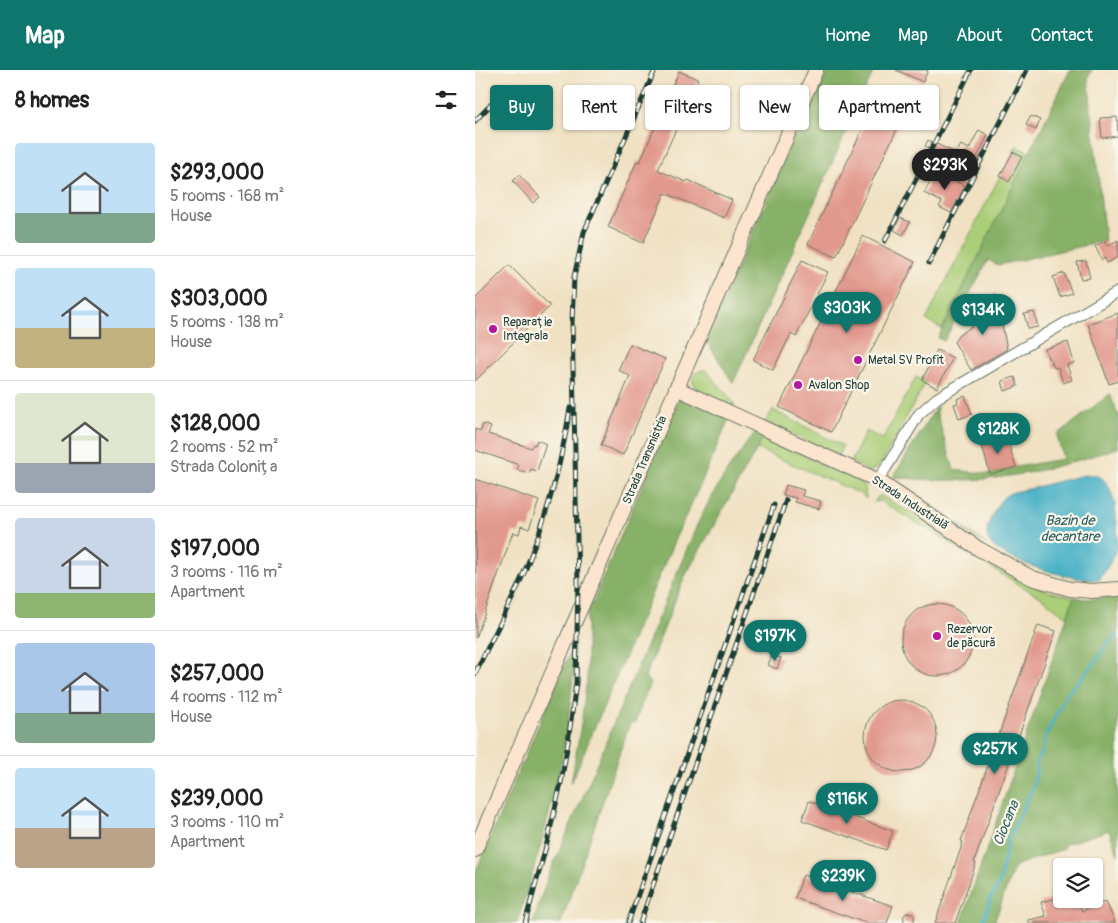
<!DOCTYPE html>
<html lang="en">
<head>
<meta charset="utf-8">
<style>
	body { margin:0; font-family:Pangolin,sans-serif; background:#f2f2f2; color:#222; height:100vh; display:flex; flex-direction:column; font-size:19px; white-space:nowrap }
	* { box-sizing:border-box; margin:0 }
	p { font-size:16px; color:#767676 }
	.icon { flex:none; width:28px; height:28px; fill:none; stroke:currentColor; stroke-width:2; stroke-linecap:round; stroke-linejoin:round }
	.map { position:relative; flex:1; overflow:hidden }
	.drawer { display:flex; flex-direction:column; background:#fff; width:475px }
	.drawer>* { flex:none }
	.top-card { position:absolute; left:15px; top:15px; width:475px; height:45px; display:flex; gap:10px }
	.fabs { position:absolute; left:578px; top:788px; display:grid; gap:10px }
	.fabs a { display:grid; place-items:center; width:50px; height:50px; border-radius:5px; background:#fff; box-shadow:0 1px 4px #0004; font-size:25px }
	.price { position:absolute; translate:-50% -42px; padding:0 11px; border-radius:18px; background:#0f766e; color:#fff; font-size:16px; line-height:32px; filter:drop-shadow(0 1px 2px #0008) }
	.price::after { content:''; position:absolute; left:50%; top:30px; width:15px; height:11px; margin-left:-8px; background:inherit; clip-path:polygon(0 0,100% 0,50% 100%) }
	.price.active { background:#222; color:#fff }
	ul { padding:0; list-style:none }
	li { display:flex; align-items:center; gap:15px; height:125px; padding:0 15px }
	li+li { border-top:1px solid #e0e0e0 }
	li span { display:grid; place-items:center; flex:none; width:140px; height:100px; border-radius:5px; color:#555 }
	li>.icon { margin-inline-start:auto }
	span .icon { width:60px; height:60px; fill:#fffc; stroke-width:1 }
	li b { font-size:21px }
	h2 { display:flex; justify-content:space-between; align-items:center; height:60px; padding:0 15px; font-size:21px }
	.pill { padding:0 18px; border-radius:5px; background:#fff; box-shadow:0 1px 4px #0004; font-size:18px; line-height:45px }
	.pill.active { background:#0f766e; color:#fff }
	header { display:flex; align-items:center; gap:30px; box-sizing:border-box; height:70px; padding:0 25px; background:#0f766e; color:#fff }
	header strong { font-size:24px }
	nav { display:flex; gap:28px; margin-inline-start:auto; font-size:18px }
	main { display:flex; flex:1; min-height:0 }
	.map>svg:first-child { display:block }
</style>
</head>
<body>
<header>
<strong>Map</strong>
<nav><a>Home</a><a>Map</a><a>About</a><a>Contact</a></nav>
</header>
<main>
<section class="drawer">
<h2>8 homes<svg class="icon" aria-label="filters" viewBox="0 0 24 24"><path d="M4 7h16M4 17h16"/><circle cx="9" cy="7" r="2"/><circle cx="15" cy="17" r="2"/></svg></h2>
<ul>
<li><span style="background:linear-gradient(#bfe0f5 70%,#7fa58c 0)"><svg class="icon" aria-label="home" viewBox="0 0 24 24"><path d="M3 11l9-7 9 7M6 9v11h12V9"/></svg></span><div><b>$293,000</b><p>5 rooms · 168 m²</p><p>House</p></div></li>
<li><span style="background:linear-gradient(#bfe0f5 60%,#c2b280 0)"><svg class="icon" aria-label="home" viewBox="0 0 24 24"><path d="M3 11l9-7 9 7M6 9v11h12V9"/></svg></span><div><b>$303,000</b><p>5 rooms · 138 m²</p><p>House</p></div></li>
<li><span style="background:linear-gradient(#dfe7d0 70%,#9aa5b1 0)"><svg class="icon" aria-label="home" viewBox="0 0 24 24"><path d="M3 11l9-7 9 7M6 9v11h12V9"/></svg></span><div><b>$128,000</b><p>2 rooms · 52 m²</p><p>Strada Colonița</p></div></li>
<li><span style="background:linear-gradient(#c9d6e8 75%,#8fb573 0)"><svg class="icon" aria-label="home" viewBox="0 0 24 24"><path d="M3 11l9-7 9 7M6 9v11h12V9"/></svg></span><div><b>$197,000</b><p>3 rooms · 116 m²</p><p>Apartment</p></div></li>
<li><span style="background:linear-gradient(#a9c7e8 70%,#7fa58c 0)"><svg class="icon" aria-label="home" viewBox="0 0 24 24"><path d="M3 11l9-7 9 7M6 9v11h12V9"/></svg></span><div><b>$257,000</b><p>4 rooms · 112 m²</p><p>House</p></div></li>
<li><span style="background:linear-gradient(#bfe0f5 60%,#b9a48a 0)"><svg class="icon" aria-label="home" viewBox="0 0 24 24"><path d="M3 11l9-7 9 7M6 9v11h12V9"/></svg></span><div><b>$239,000</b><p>3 rooms · 110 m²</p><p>Apartment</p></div></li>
</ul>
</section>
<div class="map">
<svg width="643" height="853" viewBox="0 0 643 853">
	<rect width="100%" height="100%" fill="#fbf7ec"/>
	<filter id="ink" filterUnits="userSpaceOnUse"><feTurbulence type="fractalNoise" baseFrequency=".02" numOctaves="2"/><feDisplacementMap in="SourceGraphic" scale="10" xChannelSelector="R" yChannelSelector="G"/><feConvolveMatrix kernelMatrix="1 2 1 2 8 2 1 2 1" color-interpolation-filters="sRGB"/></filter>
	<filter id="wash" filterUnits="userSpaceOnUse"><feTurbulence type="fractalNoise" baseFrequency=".0096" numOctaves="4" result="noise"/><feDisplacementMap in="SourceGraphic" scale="20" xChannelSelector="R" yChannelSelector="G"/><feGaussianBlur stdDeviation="1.12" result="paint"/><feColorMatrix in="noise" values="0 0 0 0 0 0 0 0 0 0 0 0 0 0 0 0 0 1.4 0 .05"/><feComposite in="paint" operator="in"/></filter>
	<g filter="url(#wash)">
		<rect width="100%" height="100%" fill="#f0e1c2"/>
		<g fill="#abce78" stroke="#658656">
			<path d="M541,76L556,83L467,259L451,250L525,106L534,111L547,87L538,82Z"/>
			<path d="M227,300H231L260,334L258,337L219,317C216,308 218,303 227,300Z"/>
			<path d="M441,307L451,312L405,395L395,402L376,392L391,361L408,369Z"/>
			<path d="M298,340L368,376L363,385L290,352Z"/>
			<path d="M289,366L387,413L390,417L391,429L386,424L282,379Z"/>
			<path d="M418,415L430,416L502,467L512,475Z"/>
			<path d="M405,425L465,460L540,507L573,521L599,527L592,547L565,527L405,431L399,432Z"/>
		</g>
		<g fill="#88b168" stroke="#54774e">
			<path d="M348,0H399L258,313L231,270Z"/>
			<path d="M595,0H617L613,7L630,171L523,195L513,190L469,271L463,268Z"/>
			<path d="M635,324L643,346V378C607,389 571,401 534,406C498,412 455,411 418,407L462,336V345L479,400L515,404L541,397L588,389L582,365Z"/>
			<path d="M206,325L254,348L227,411L200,469L96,713L106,655L112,608V545Z"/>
			<path d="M281,361L289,365L282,379L209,508L170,607L175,613L160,653H155L86,853H58L72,809L113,715L222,455C238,421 258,391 281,361Z"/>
			<path d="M599,527L610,529L643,527V785L634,760L588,775L589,779L542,795L537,803L519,853H486Z"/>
			<path d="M99,573C99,665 70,766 42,853H0V803Z"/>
		</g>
		<path fill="#48b1c6" stroke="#34777d" d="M610,405C615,405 620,404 625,407C642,416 643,459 642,476C638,489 632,499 624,510C599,511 529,492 514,472C510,465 513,456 515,450C519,441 524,430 532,425C539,421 547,420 554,419C573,414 591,409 610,405Z"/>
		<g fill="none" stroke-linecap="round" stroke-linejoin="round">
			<path stroke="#48b1c6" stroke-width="3" d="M508,853L515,829L525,811L533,770L558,717L561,705L562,690L568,681L571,665L592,624L618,595L633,573L643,565"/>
		</g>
		<g id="blocks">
			<g fill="#e2998d">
				<path d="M421,0H453L448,12Z"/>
				<path d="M204,1L223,9L183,100L211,112L213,110L257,130L249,148L190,123L168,173L133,157L162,91L165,92Z"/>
				<path d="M403,27L431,40L361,187L333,174Z"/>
				<path d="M556,46L565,50L561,60L551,55Z"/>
				<path d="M642,47L643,66L627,68L625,48Z"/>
				<path d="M504,60L513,65L496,100L469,86L468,88L459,84L460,82L450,76L453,70L481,83L486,75L494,79Z"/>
				<path d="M538,82L547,87L534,112L525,106Z"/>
				<path d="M461,101L490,116L476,143L464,137L467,132L449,123Z"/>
				<path d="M44,105L65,127L58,133L38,111Z"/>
				<path d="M425,148L435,152L428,165L419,160Z"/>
				<path d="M388,166L440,192L356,362L304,337Z"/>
				<path d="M643,170V187L632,193L630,188L627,190L620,176L630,171L632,176Z"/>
				<path d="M327,190L353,202L321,267L316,264L298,300L278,290Z"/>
				<path d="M611,191L615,208L606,209L602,192Z"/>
				<path d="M34,195L75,236L0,311V229Z"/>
				<path d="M589,203L597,223L585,227L578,207Z"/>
				<path d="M521,225L532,279L496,300L479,272L484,265L507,250L503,233L509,231L508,228Z"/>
				<path d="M559,242L563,257L553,259L549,244Z"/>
				<path d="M643,243V311L634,314L613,254Z"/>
				<path d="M593,272L599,293L592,295L597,310L588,313L583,297L579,298L575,288H573L570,279Z"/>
				<path d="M155,274L190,289L148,385L126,375L155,306L143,300Z"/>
				<path d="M462,280L478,288L462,318L447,310Z"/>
				<path d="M540,307L543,316L530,321L527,311Z"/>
				<path d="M490,326L497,344L484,349L479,334L483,333L482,329Z"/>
				<path d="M8,354L16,357L13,364L56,378L58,374L60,375L62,370L71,374L62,401L56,399L54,403L42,400L44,395L0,380V359L6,361Z"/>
				<path d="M531,365L541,397L515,404L506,372Z"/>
				<path d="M0,409L64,431L54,459L46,456L44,464L38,462L1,568Z"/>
				<path d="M311,415L329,420L327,426L346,431L344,439L320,432L321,428L308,425Z"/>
				<circle cx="462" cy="570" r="36"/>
				<path d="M563,555L581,561L499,792L501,793L480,853H460L488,772L486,771Z"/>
				<path d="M297,585L306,588L302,599L293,595Z"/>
				<circle cx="426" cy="666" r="36"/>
				<path d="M334,731L418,761L411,780L327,750Z"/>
				<path d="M328,805L418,836L412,853H391L320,828Z"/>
				<path d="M579,829L580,832L592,829H603L607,841L631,831L640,853H554V850L571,846L566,832Z"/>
				<circle cx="434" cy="848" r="5.5"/>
			</g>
		</g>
	</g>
	<g filter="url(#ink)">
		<use href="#blocks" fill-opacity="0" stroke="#687666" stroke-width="1"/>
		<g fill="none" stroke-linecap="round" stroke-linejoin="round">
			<defs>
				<path id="street" d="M402,410L411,398L444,344L462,328L643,222"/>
				<g id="secondary">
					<path d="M201,318L402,410L504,479L557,508L595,519L616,521L643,519"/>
					<path d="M0,780C114,520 226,260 341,0"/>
				</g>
			</defs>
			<use href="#street" stroke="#687666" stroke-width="12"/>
			<use href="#secondary" stroke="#687666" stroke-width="16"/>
			<use href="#street" stroke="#fff" stroke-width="10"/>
			<use href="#secondary" stroke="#fce5cf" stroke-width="14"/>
			<defs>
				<g id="rail">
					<path d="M0,51L31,19"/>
					<path d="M410,171L496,0"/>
					<path d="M454,193L552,0"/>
					<path d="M0,604C17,567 38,531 53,493C73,443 87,391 95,338"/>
					<path d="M50,853L72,773L86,713L93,672L101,613L103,514L97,252L99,207L109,162L180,0"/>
					<path d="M153,853L299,435"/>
					<path d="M165,853L311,430"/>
				</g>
			</defs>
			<use href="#rail" stroke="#1f3d34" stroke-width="5"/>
			<use href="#rail" stroke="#fbf7ec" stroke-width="3" stroke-dasharray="9" stroke-linecap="butt"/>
		</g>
	</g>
	<g fill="#b5179e" stroke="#fbf7ec" stroke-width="2">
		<circle cx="18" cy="259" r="5"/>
		<circle cx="383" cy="290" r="5"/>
		<circle cx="323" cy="315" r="5"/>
		<circle cx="462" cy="566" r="5"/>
	</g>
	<g text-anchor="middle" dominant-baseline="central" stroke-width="4.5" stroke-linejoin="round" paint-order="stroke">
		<g font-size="12" fill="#1f3d34" stroke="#fbf7ec" text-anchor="start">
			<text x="28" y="252">Reparație<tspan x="28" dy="14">Integrala</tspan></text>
			<text x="393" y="290">Metal SV Profit</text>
			<text x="333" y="315">Avalon Shop</text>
			<text x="472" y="559">Rezervor<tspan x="472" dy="14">de păcură</tspan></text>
		</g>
		<g font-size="12" fill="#1f3d34" stroke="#fbf7ec">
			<text transform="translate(170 390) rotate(-67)">Strada Transnistria</text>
			<text transform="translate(435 433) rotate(33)">Strada Industrială</text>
		</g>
		<g font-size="14" font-style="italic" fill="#2b6060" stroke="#fbf7ec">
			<text x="595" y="450">Bazin de<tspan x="595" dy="16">decantare</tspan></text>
			<text transform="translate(531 753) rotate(-68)">Ciocana</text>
		</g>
	</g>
</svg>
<div class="fabs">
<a><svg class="icon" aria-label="layers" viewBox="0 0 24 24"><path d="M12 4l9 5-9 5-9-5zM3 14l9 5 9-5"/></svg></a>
</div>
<b class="price active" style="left:470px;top:121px">$293K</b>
<b class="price" style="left:372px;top:264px">$303K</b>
<b class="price" style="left:508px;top:266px">$134K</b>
<b class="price" style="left:523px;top:385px">$128K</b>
<b class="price" style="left:300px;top:592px">$197K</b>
<b class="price" style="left:520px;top:705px">$257K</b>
<b class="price" style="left:372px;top:755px">$116K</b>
<b class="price" style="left:368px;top:832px">$239K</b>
<div class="top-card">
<a class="pill active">Buy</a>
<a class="pill">Rent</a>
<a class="pill">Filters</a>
<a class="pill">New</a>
<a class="pill">Apartment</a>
</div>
</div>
</main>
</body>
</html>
